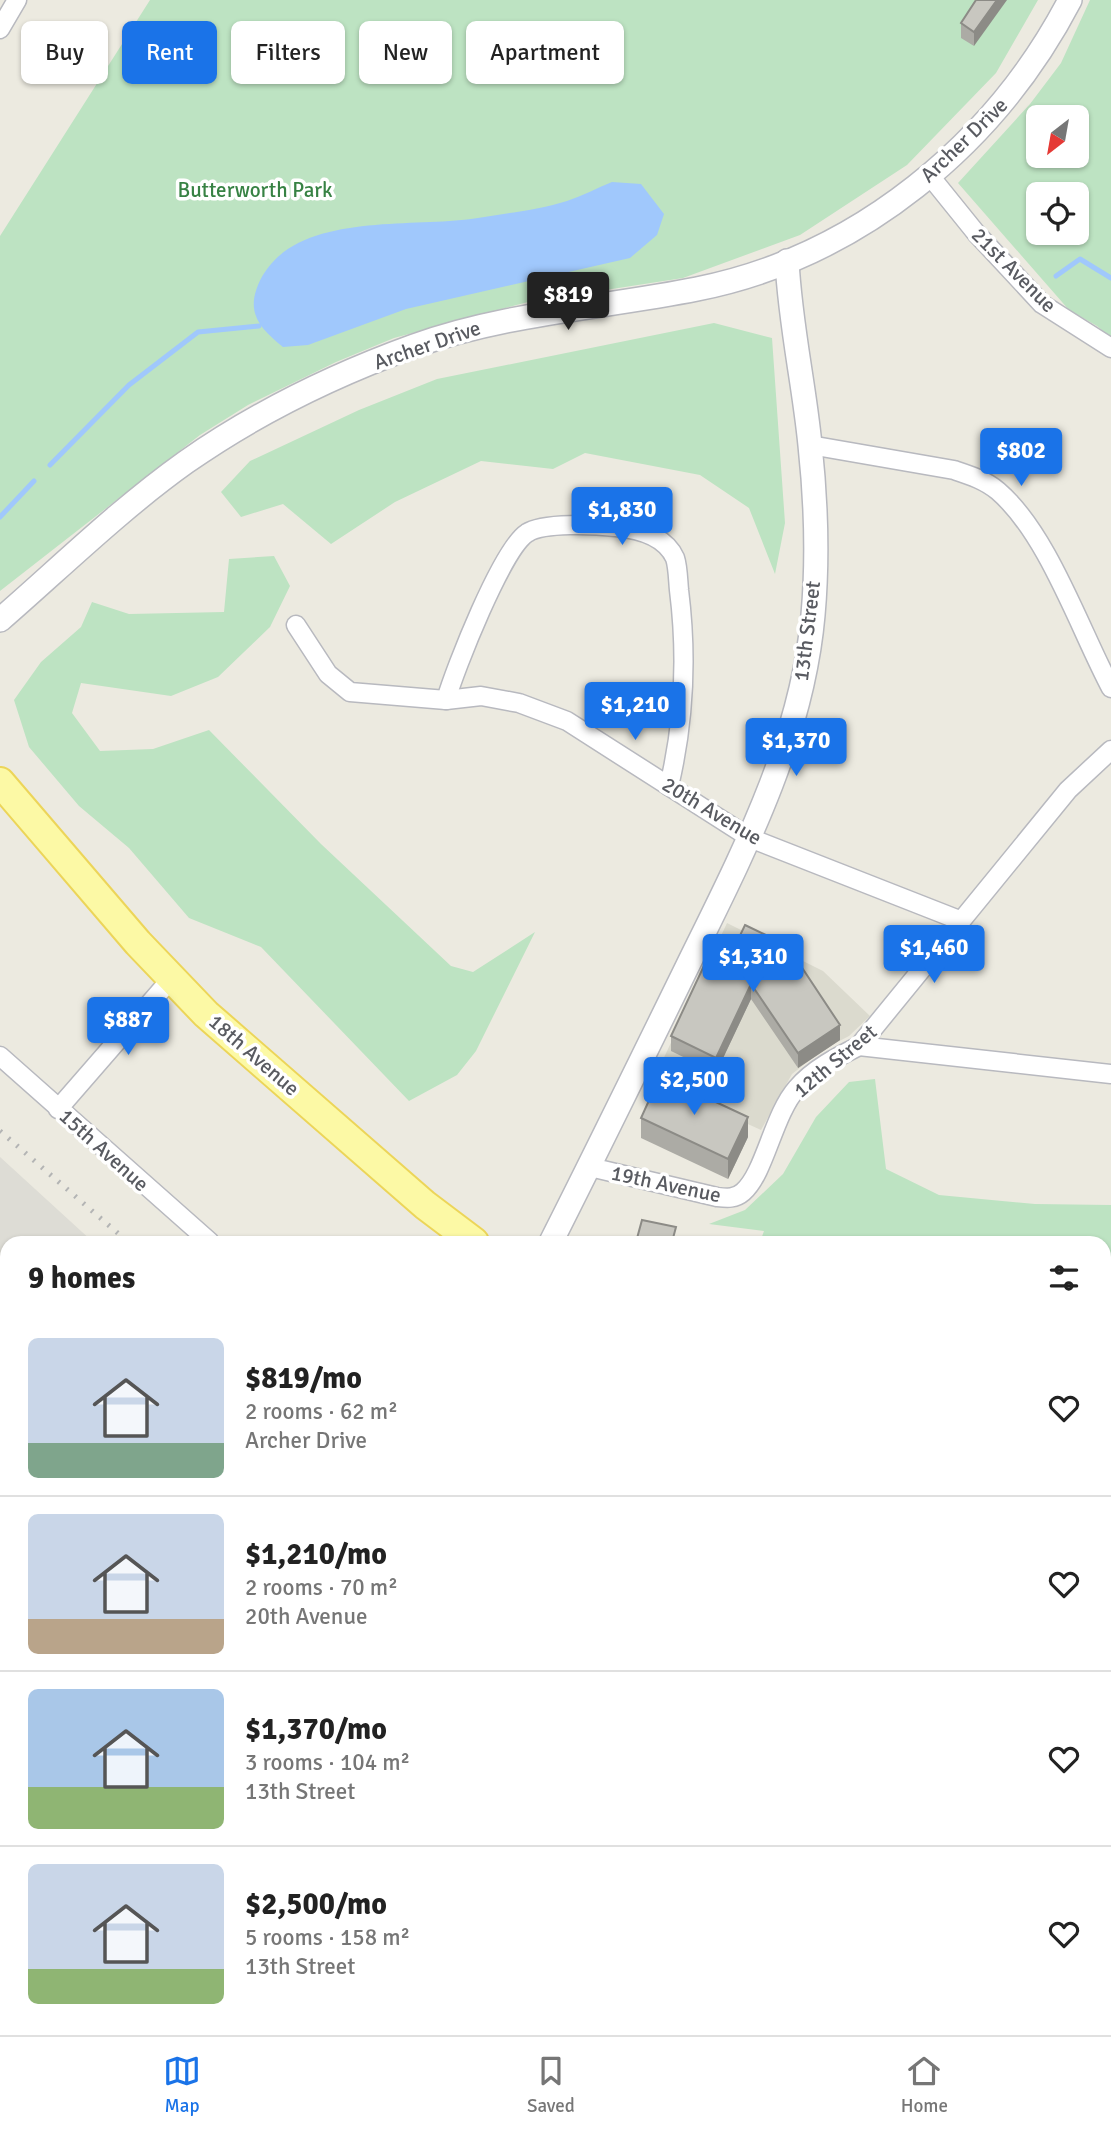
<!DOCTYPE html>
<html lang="en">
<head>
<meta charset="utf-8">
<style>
	body { margin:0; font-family:Signika,sans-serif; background:#f2f2f2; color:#222; height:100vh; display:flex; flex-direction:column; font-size:26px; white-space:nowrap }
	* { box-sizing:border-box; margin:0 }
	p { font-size:23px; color:#767676 }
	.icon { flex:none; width:38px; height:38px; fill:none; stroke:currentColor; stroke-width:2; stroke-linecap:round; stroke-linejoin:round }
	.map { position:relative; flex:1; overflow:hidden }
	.sheet { position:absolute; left:0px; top:1236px; width:1111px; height:800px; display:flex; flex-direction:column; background:#fff; border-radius:21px 21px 0 0; box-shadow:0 2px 5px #0004 }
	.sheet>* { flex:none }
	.hud { position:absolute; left:21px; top:21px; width:700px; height:63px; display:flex; gap:14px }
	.needle { width:46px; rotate:211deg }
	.buttons { position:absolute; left:1026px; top:105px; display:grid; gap:14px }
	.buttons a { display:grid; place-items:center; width:63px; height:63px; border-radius:10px; background:#fff; box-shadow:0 2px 5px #0004; font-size:35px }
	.price { position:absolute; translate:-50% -60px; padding:0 16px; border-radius:7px; background:#1a73e8; color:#fff; font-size:23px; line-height:46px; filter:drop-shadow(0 2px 4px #0008) }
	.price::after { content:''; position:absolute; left:50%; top:42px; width:21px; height:16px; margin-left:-10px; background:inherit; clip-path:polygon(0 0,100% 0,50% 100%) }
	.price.current { background:#222; color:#fff }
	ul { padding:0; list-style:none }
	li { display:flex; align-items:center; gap:21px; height:175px; padding:0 28px }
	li+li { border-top:2px solid #e0e0e0 }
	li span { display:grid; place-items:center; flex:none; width:196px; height:140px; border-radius:10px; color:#555 }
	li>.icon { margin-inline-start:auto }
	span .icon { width:84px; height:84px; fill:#fffc; stroke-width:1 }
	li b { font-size:30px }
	h2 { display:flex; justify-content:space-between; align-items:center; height:84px; padding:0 28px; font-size:30px }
	.chip { padding:0 24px; border-radius:10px; background:#fff; box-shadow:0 2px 5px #0004; font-size:24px; line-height:63px }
	.chip.current { background:#1a73e8; color:#fff }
	.tab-bar { display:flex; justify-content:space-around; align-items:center; height:98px; border-top:2px solid #e0e0e0; background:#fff; font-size:19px; color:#767676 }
	.tab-bar a { display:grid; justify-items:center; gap:4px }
	.tab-bar .current { color:#1a73e8 }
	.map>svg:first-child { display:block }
</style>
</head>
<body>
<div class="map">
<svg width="1111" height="2035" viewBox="0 0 1111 2035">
	<rect width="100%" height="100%" fill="#eceae0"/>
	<g fill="#dddcd5">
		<path d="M0,1157L93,1242H7V2028H158L155,2035H0Z"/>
		<path d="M1104,1945L1111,1949V2035H204L207,2028H1104Z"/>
	</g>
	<path fill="#dbdace" d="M727,923L823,971L870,1016L849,1036L824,1049L792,1074L761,1130L653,1081Z"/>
	<g fill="#bde3c2" fill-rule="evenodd">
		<path d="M150,0H1038L996,73L907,165L800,235L683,278L528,302L394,338L336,362L248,405L200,435L0,591V236Z"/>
		<path d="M1090,0H1111V338L1097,326L1069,310L958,183L1030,104L1061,63ZM1038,117H1076V156H1038ZM1038,194H1076V233H1038Z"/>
		<path d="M714,323L772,338L785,523L775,574L749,508L700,475L585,453L553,469L481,461L395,502L331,544L283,504L241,517L221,492L250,461L359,410L437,379Z"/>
		<path d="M274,556L290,586L270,627L218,677L171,696L81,683L72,713L100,751L153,749L209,730L321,844L451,966L473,972L535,932L476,1051L457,1075L409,1101L261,947L189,918L129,848L79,806L29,747L14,700L41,662L81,627L92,602L129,614L224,612L229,559Z"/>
		<path d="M875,1079L886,1169L939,1195L1035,1204L1111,1205V1382L1104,1381V1242H760L764,1231L709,1224L745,1210L783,1174L816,1117L849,1082Z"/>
	</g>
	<path fill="#a0c8fc" d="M612,182L641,184L664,214L657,235L630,258L406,309L308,345L283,347C261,329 246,314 258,285C290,209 412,229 478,218C507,213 539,210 567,201C582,196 597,188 612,182Z"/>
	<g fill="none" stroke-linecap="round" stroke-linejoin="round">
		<g stroke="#a0c8fc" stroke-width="5">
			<path d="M1056,276L1080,259L1111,278"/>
			<path d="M50,465L129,385L198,332L259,326"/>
			<path d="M0,517L34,481"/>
		</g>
		<defs>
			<g id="minor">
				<path d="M0,29L17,0"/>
				<path d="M930,176L976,233L1042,304L1111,348"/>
				<path d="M810,445L954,470C969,475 985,480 998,491C1048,534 1080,630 1111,688"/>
				<path d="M296,625L328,674L350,692L446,700L481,696L519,703L567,721L750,838L959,920"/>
				<path d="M446,700C455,669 502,549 527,533C543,522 596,525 616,527C638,529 665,536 675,558C678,567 678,580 679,590C687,654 684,723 669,786"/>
				<path d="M859,1046L1111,1074"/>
				<path d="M0,1056L210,1242"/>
				<path d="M58,1109L171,979"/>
				<path d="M590,1167L717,1197C727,1198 735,1199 743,1192C765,1173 773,1115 797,1088C813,1069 837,1057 859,1046L1068,790L1111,750"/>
				<path d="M1104,1923L1111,1926"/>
			</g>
			<g id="tertiary">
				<path d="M0,620C61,567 120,509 186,462C256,413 334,375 414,346C505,313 602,308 697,289C858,257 995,144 1070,0"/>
				<path d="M551,1242C597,1151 642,1059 687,967C742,855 802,741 813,615C818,559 816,501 810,445C804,383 790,324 787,261"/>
				<path d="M1104,1669L1111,1673"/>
				<path d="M178,2035L181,2028"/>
			</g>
			<g id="primary">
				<path d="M0,782L138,943L206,1014L425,1205L474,1242"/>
				<path d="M1104,1402L1111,1403"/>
			</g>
		</defs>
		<use href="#minor" stroke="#b8b9bf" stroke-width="21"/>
		<use href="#tertiary" stroke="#b8b9bf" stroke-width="26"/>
		<use href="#primary" stroke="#ecd559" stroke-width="32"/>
		<use href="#minor" stroke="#fff" stroke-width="18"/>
		<use href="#tertiary" stroke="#fff" stroke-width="23"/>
		<use href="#primary" stroke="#fcf9a5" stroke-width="28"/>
		<g stroke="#b3b4b4" stroke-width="5" stroke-dasharray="2 9" stroke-linecap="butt">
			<path d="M0,1131L128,1242"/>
			<path d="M1104,1864L1111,1867"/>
		</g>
	</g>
	<g fill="#acaba5">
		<path d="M976,0L974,46L961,38V23Z"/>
		<path d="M717,938L840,1040L798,1068L751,999L716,1073L671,1051V1036Z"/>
		<path d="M641,1118L748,1137L728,1179L641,1138Z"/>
		<path d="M729,2028H824L821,2035H744Z"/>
	</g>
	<g fill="#8c8b86">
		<path d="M997,0H1007L974,46V32Z"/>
		<path d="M751,984V999L716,1073V1058Z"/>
		<path d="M840,1025V1040L798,1068V1053Z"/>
		<path d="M748,1117V1137L728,1179V1159Z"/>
		<path d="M7,1586V1606L0,1621V1600Z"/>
		<path d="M815,2028H824L821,2035H812Z"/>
		<path d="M982,2028H992L989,2035H979Z"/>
	</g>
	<g fill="#c8c7c0" stroke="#8c8b86" stroke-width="2">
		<path d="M976,0H997L974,32L961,23Z"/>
		<path d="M745,925L787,945L840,1025L798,1053L751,984L716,1058L671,1036L717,938L735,946Z"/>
		<path d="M660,1076L748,1117L728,1159L641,1118Z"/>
		<path d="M642,1220L676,1227L672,1242H636Z"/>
		<path d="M7,1377V1586L0,1600V1383L3,1385Z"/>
		<path d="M772,2028H815L812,2035H786Z"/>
		<path d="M914,2028H982L979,2035H911Z"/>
	</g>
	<g text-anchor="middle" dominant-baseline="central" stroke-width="7" stroke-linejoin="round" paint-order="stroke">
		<g font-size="21" fill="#595b61" stroke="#fff">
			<text transform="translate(964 140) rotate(-44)">Archer Drive</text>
			<text transform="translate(1014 270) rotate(45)">21st Avenue</text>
			<text transform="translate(427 345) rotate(-19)">Archer Drive</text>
			<text transform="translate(807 631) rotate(-83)">13th Street</text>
			<text transform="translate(712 811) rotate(31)">20th Avenue</text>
			<text transform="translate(254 1055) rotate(41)">18th Avenue</text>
			<text transform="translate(835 1061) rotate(-40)">12th Street</text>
			<text transform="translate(104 1150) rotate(42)">15th Avenue</text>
			<text transform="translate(666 1184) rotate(12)">19th Avenue</text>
		</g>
		<g font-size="21" fill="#378244" stroke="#fff">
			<text x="255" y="190">Butterworth Park</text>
		</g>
	</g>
</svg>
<div class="buttons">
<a><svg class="needle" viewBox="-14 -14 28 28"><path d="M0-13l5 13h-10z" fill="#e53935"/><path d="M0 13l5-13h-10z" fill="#767676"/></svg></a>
<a><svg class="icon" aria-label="locate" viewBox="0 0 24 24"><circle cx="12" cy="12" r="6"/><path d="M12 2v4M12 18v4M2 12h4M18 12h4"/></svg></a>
</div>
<b class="price current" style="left:568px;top:332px">$819</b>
<b class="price" style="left:1021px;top:488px">$802</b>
<b class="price" style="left:622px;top:547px">$1,830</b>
<b class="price" style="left:635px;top:742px">$1,210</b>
<b class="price" style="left:796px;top:778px">$1,370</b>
<b class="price" style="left:934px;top:985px">$1,460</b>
<b class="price" style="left:753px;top:994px">$1,310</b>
<b class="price" style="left:128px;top:1057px">$887</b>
<b class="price" style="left:694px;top:1117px">$2,500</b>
<div class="hud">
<a class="chip">Buy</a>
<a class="chip current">Rent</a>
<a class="chip">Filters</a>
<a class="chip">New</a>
<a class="chip">Apartment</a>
</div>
<section class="sheet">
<h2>9 homes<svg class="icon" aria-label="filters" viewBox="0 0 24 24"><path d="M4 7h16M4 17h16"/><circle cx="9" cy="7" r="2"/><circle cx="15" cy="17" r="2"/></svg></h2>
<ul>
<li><span style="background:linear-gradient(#c9d6e8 75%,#7fa58c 0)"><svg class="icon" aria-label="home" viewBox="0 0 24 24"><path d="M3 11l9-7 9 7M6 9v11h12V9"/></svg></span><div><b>$819/mo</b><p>2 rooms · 62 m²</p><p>Archer Drive</p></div><svg class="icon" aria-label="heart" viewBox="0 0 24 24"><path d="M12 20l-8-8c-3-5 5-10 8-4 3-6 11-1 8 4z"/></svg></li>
<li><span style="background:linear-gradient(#c9d6e8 75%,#b9a48a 0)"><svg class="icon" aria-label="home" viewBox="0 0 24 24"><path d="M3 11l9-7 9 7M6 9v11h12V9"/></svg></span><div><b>$1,210/mo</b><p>2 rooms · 70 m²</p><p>20th Avenue</p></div><svg class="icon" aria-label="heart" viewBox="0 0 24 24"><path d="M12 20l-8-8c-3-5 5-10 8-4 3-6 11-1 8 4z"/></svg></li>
<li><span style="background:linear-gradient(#a9c7e8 70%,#8fb573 0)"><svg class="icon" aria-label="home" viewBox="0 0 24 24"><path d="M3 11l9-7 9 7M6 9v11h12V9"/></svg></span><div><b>$1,370/mo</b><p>3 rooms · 104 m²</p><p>13th Street</p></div><svg class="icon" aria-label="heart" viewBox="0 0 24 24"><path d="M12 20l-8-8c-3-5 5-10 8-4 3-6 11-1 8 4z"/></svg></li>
<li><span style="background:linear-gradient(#c9d6e8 75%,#8fb573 0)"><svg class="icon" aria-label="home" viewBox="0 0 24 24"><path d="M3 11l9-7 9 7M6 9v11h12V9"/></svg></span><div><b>$2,500/mo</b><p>5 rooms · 158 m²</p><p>13th Street</p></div><svg class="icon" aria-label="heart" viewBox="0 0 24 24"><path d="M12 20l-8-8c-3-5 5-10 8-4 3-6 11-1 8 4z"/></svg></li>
</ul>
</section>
</div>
<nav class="tab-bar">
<a class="current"><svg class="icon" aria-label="map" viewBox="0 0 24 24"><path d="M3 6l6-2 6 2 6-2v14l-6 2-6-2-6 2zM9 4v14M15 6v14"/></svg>Map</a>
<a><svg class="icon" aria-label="saved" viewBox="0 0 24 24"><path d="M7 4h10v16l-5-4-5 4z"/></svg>Saved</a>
<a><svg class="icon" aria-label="home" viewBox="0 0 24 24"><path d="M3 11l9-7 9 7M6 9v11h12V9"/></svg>Home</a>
</nav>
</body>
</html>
